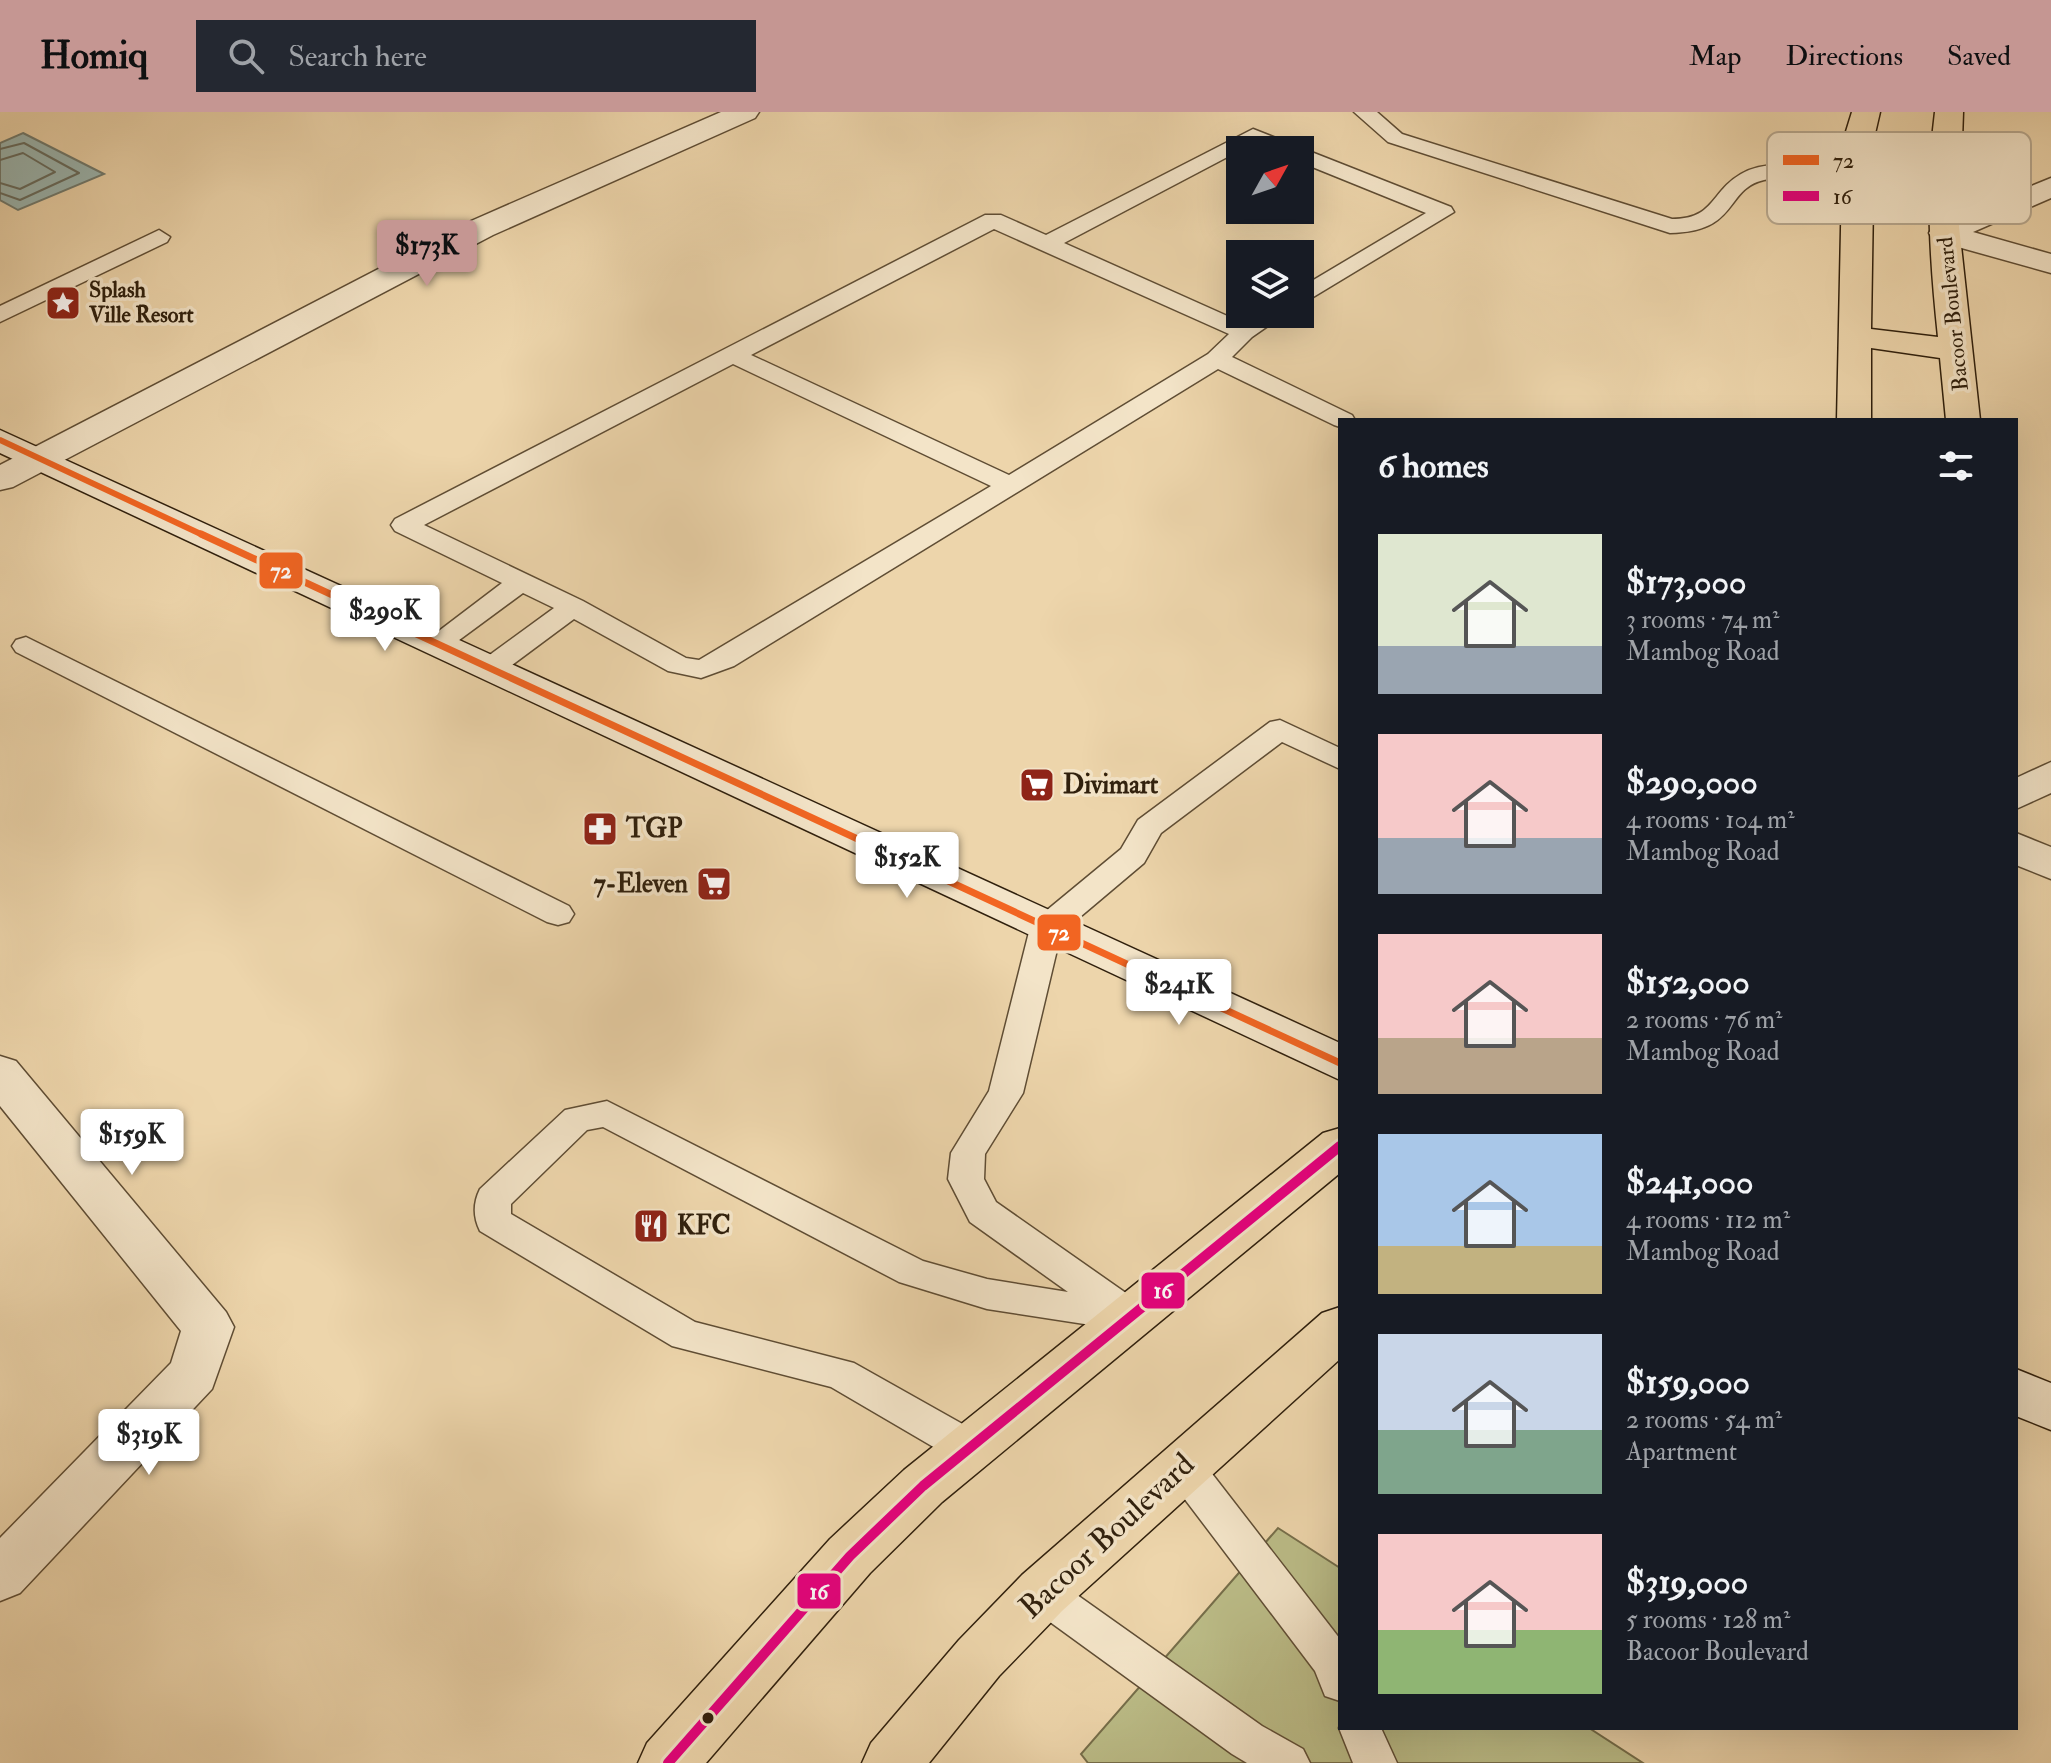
<!DOCTYPE html>
<html lang="en">
<head>
<meta charset="utf-8">
<style>
	body { margin:0; font-family:"IM FELL Double Pica",serif; background:#242831; color:#f1f3f6; height:100vh; display:flex; flex-direction:column; font-size:30px; white-space:nowrap }
	* { box-sizing:border-box; margin:0 }
	p { font-size:26px; color:#9ea1a6 }
	.icon { flex:none; width:44px; height:44px; fill:none; stroke:currentColor; stroke-width:2; stroke-linecap:round; stroke-linejoin:round }
	.map { position:relative; flex:1; overflow:hidden }
	.details { position:absolute; left:1338px; top:306px; width:680px; height:1312px; display:flex; flex-direction:column; background:#171b24; border-radius:0px; box-shadow:0 8px 32px #0002 }
	.details>* { flex:none }
	.needle { width:52px; rotate:50deg }
	.tools { position:absolute; left:1226px; top:24px; display:grid; gap:16px }
	.tools a { display:grid; place-items:center; width:88px; height:88px; border-radius:0px; background:#171b24; box-shadow:0 8px 32px #0002; font-size:40px }
	.price { position:absolute; translate:-50% -68px; padding:0 18px; border-radius:8px; background:#fff; color:#222; font-size:26px; line-height:52px; filter:drop-shadow(0 2px 4px #0008) }
	.price::after { content:''; position:absolute; left:50%; top:48px; width:24px; height:18px; margin-left:-12px; background:inherit; clip-path:polygon(0 0,100% 0,50% 100%) }
	.price.on { background:#c59692; color:#111 }
	ul { padding:0; list-style:none }
	li { display:flex; align-items:center; gap:24px; height:200px; padding:0 40px }
	li span { display:grid; place-items:center; flex:none; width:224px; height:160px; border-radius:0px; color:#555 }
	li>.icon { margin-inline-start:auto }
	span .icon { width:96px; height:96px; fill:#fffc; stroke-width:1 }
	li b { font-size:34px }
	h2 { display:flex; justify-content:space-between; align-items:center; height:96px; padding:0 40px; font-size:34px }
	header { display:flex; align-items:center; gap:48px; box-sizing:border-box; height:112px; padding:0 40px; background:#c59692; color:#111 }
	header strong { font-size:38px }
	nav { display:flex; gap:44px; margin-inline-start:auto; font-size:28px }
	.search { width:560px; height:72px; background:#242831; display:flex; align-items:center; gap:20px; box-sizing:border-box; padding:0 28px; border-radius:0px; color:#9ea1a6; font-size:30px }
	.map>svg:first-child { display:block }
</style>
</head>
<body>
<header>
<strong>Homiq</strong>
<div class="search"><svg class="icon" aria-label="search" viewBox="0 0 24 24"><circle cx="10" cy="10" r="6"/><path d="M15 15l6 6"/></svg>Search here</div>
<nav><a>Map</a><a>Directions</a><a>Saved</a></nav>
</header>
<div class="map">
<svg width="2051" height="1651" viewBox="0 0 2051 1651">
	<rect width="100%" height="100%" fill="#edd5ab"/>
	<filter id="stains"><feTurbulence type="fractalNoise" baseFrequency=".0025" numOctaves="4"/><feColorMatrix values="0 0 0 0 .2 0 0 0 0 .09 0 0 0 0 .02 0 0 0 .5 -.17"/></filter>
	<radialGradient id="worn" r=".72"><stop offset=".6" stop-color="#630" stop-opacity="0"/><stop offset="1" stop-color="#630" stop-opacity=".3"/></radialGradient>
	<path fill="#bbbc87" stroke="#766e4a" stroke-width="2" d="M1278,1416L1340,1456V1616H1589L1643,1651H1088L1081,1642Z"/>
	<path fill="#9bb7b2" stroke="#707b70" stroke-width="2" d="M23,21L104,62L18,98L0,88V31Z"/>
	<g fill="none" stroke-linecap="round" stroke-linejoin="round">
		<g stroke="#666c60" stroke-width="2">
			<path d="M0,37L24,31L79,61L20,88L0,81"/>
			<path d="M0,48L23,41L55,60L20,77L0,71"/>
		</g>
		<defs>
			<g id="service">
				<path d="M1354,0H1377L1402,22L1672,107C1715,107 1710,80 1741,62C1774,43 1830,57 1865,65L1868,70C1856,84 1787,62 1764,68C1724,77 1740,120 1670,121L1388,30Z"/>
				<path d="M1253,17L1451,95L1454,100L1300,193V176L1426,101L1300,50V38H1271L1254,31L1064,131L1243,211L1257,202H1285L1252,225L1232,245L1352,303L1355,308H1340V315L1334,313L1218,257L734,554L701,566L668,559L574,507L500,562H480L476,556L480,550L554,496L523,481L447,537H427L423,531L502,471L395,419L391,413L395,407L985,103H1001L1046,123ZM994,117L1229,222L1208,242L1009,363L751,243ZM733,252L991,374L699,548L686,546L583,489L424,413Z"/>
				<path d="M159,118L170,125L167,130L0,210V194Z"/>
				<path d="M26,525L569,794L574,802L569,810L558,813L547,810L16,540L12,534L16,528Z"/>
				<path d="M1280,608L1340,636V657L1282,630L1161,721L1144,751L1061,821L1023,981L985,1042L984,1067L996,1090L1143,1193L1149,1204L1143,1215L1130,1219L987,1197L899,1170L603,1015L587,1018L511,1092V1102L695,1210L854,1251L982,1323L987,1335L982,1347L968,1351L954,1347L831,1275L672,1234L480,1119C473,1105 473,1091 480,1077L565,998L607,989L923,1149L987,1167L1068,1180L970,1110L948,1067L951,1041L989,979L1030,816L1035,808L1121,737L1138,708L1270,610Z"/>
				<path d="M1182,1336L1196,1341L1340,1527V1589L1325,1584L1315,1559L1168,1365L1162,1353L1168,1341Z"/>
				<path d="M1042,1463L1056,1468L1262,1614L1303,1637L1310,1651H1247L1232,1642L1028,1494L1022,1481L1028,1468Z"/>
				<path d="M1340,1613V1616H1381L1397,1651H1353L1339,1616Z"/>
			</g>
			<g id="minor">
				<path d="M721,0H759L755,6L493,123L13,375L0,378V353L471,109Z"/>
				<path d="M2051,66V86L1973,120L2051,142V161L1933,128L1929,121L1933,114Z"/>
				<path d="M2016,721L2051,735V767L2016,753Z"/>
				<path d="M0,944L16,949L226,1200L234,1215L212,1277L20,1481L0,1489V1426L171,1251L181,1219L0,994Z"/>
			</g>
			<path id="tertiary" d="M2051,650V681L2016,697V666Z"/>
			<g id="secondary">
				<path d="M0,318L1340,931V968L0,341Z"/>
				<path d="M2016,1257L2051,1271V1318L2016,1304Z"/>
			</g>
			<g id="primary">
				<path d="M1852,0H1880L1874,26L1871,217L1938,225C1930,150 1925,76 1935,0H1963L1959,115L1980,308H1946L1940,246L1871,236V308H1837L1842,70L1844,26Z"/>
				<path d="M1340,1016V1061L942,1390L870,1461L706,1651H638L647,1631L830,1427L904,1358L1323,1021Z"/>
				<path d="M1340,1195V1247L1062,1499L999,1564L929,1651H862L871,1631L959,1528L1022,1463L1322,1201Z"/>
			</g>
		</defs>
		<use href="#service" stroke="#5f4d34" stroke-width="3"/>
		<use href="#minor" stroke="#5f4d34" stroke-width="3"/>
		<use href="#tertiary" stroke="#5f4d34" stroke-width="3"/>
		<use href="#secondary" stroke="#30200d" stroke-width="3"/>
		<use href="#primary" stroke="#30200d" stroke-width="3"/>
		<use href="#service" fill="#f3e4c8" fill-rule="evenodd"/>
		<use href="#minor" fill="#f3e4c8" fill-rule="evenodd"/>
		<use href="#tertiary" fill="#f3e4c8" fill-rule="evenodd"/>
		<use href="#secondary" fill="#f3e4c8" fill-rule="evenodd"/>
		<use href="#primary" fill="#edd5ab" fill-rule="evenodd"/>
		<defs>
			<path id="bus-1-far1" d="M0,328L205,424"/>
			<path id="bus-1" d="M201,422L1340,951"/>
			<path id="bus-2" d="M668,1651L850,1444L923,1374L1340,1034"/>
		</defs>
		<use href="#bus-1-far1" stroke="#f3e4c8" stroke-width="10"/>
		<use href="#bus-1" stroke="#f3e4c8" stroke-width="13"/>
		<use href="#bus-2" stroke="#f3e4c8" stroke-width="16"/>
		<use href="#bus-1-far1" stroke="#f26522" stroke-width="6"/>
		<use href="#bus-1" stroke="#f26522" stroke-width="7"/>
		<use href="#bus-2" stroke="#e5007d" stroke-width="10"/>
	</g>
	<defs>
		<symbol id="sight-square" viewBox="-11 -11 22 22"><rect x="-9" y="-9" width="18" height="18" rx="4" fill="#8f2418" stroke="#f3e4c8"/><path d="M0-6L1.8-2.2L6-1.7L2.9 1.2L3.7 5.4L0 3.3L-3.7 5.4L-2.9 1.2L-6-1.7L-1.8-2.2Z" fill="#fff"/></symbol>
		<symbol id="supermarket-square" viewBox="-11 -11 22 22"><rect x="-9" y="-9" width="18" height="18" rx="4" fill="#8f2418" stroke="#f3e4c8"/><path d="M-6-5.5h2.5l.6 2H6L4.5 2H-2.5L-4.4-4H-6ZM-1.5 3.2a1.3 1.3 0 1 0 .1 0ZM3 3.2a1.3 1.3 0 1 0 .1 0Z" fill="#fff"/></symbol>
		<symbol id="pharmacy-square" viewBox="-11 -11 22 22"><rect x="-9" y="-9" width="18" height="18" rx="4" fill="#8f2418" stroke="#f3e4c8"/><path d="M-2-6h4v4h4v4h-4v4h-4v-4h-4v-4h4Z" fill="#fff"/></symbol>
		<symbol id="restaurant-square" viewBox="-11 -11 22 22"><rect x="-9" y="-9" width="18" height="18" rx="4" fill="#8f2418" stroke="#f3e4c8"/><path d="M-5-6h1v4h1v-4h1v4h1v-4h1v5L-1.5 .5V6h-2V.5L-5-1ZM5-6V6H3V1.5H1.5Q1.5-4 5-6Z" fill="#fff"/></symbol>
	</defs>
	<g fill-rule="evenodd">
		<use href="#sight-square" x="43" y="171" width="40" height="40"/>
		<use href="#supermarket-square" x="1017" y="653" width="40" height="40"/>
		<use href="#pharmacy-square" x="580" y="697" width="40" height="40"/>
		<use href="#supermarket-square" x="694" y="752" width="40" height="40"/>
		<use href="#restaurant-square" x="631" y="1094" width="40" height="40"/>
	</g>
	<circle fill="#30200d" stroke="#f3e4c8" stroke-width="3" cx="708" cy="1606" r="7"/>
	<g text-anchor="middle" dominant-baseline="central" stroke-width="7" stroke-linejoin="round" paint-order="stroke">
		<g font-size="22" font-weight="bold" fill="#30200d" stroke="#f3e4c8" text-anchor="start">
			<text x="89" y="178">Splash<tspan x="89" dy="25">Ville Resort</tspan></text>
		</g>
		<g font-size="22" fill="#30200d" stroke="#f3e4c8">
			<text transform="translate(1953 202) rotate(-96)">Bacoor Boulevard</text>
		</g>
		<g font-size="26" font-weight="bold" fill="#30200d" stroke="#f3e4c8" text-anchor="start">
			<text x="1063" y="673">Divimart</text>
			<text x="626" y="717">TGP</text>
			<text x="688" y="772" text-anchor="end">7-Eleven</text>
			<text x="677" y="1114">KFC</text>
		</g>
		<g font-size="32" fill="#30200d" stroke="#f3e4c8">
			<text transform="translate(1107 1424) rotate(-43)">Bacoor Boulevard</text>
		</g>
	</g>
	<rect x="1767" y="20" width="264" height="92" rx="12" fill="#f3e4c8" stroke="#b8a990" stroke-width="2"/>
	<rect x="1783" y="43" width="36" height="10" fill="#f26522"/>
	<rect x="1783" y="79" width="36" height="10" fill="#e5007d"/>
	<g font-size="22" fill="#30200d">
		<text x="1833" y="56">72</text>
		<text x="1833" y="92">16</text>
	</g>
	<g stroke="#f3e4c8" stroke-width="3">
		<rect x="258" y="439" width="46" height="39" rx="8" fill="#f26522"/>
		<rect x="1036" y="801" width="46" height="39" rx="8" fill="#f26522"/>
		<rect x="1140" y="1159" width="46" height="39" rx="8" fill="#e5007d"/>
		<rect x="796" y="1460" width="46" height="38" rx="8" fill="#e5007d"/>
	</g>
	<g font-size="22" text-anchor="middle" font-weight="bold" fill="#fff">
		<text x="281" y="466">72</text>
		<text x="1059" y="828">72</text>
		<text x="1163" y="1186">16</text>
		<text x="819" y="1487">16</text>
	</g>
	<rect width="100%" height="100%" filter="url(#stains)"/>
	<rect width="100%" height="100%" fill="url(#worn)"/>
</svg>
<div class="tools">
<a><svg class="needle" viewBox="-14 -14 28 28"><path d="M0-13l5 13h-10z" fill="#e53935"/><path d="M0 13l5-13h-10z" fill="#9ea1a6"/></svg></a>
<a><svg class="icon" aria-label="layers" viewBox="0 0 24 24"><path d="M12 4l9 5-9 5-9-5zM3 14l9 5 9-5"/></svg></a>
</div>
<b class="price on" style="left:427px;top:176px">$173K</b>
<b class="price" style="left:385px;top:541px">$290K</b>
<b class="price" style="left:907px;top:788px">$152K</b>
<b class="price" style="left:1179px;top:915px">$241K</b>
<b class="price" style="left:132px;top:1065px">$159K</b>
<b class="price" style="left:149px;top:1365px">$319K</b>
<section class="details">
<h2>6 homes<svg class="icon" aria-label="filters" viewBox="0 0 24 24"><path d="M4 7h16M4 17h16"/><circle cx="9" cy="7" r="2"/><circle cx="15" cy="17" r="2"/></svg></h2>
<ul>
<li><span style="background:linear-gradient(#dfe7d0 70%,#9aa5b1 0)"><svg class="icon" aria-label="home" viewBox="0 0 24 24"><path d="M3 11l9-7 9 7M6 9v11h12V9"/></svg></span><div><b>$173,000</b><p>3 rooms · 74 m²</p><p>Mambog Road</p></div></li>
<li><span style="background:linear-gradient(#f6c9c9 65%,#9aa5b1 0)"><svg class="icon" aria-label="home" viewBox="0 0 24 24"><path d="M3 11l9-7 9 7M6 9v11h12V9"/></svg></span><div><b>$290,000</b><p>4 rooms · 104 m²</p><p>Mambog Road</p></div></li>
<li><span style="background:linear-gradient(#f6c9c9 65%,#b9a48a 0)"><svg class="icon" aria-label="home" viewBox="0 0 24 24"><path d="M3 11l9-7 9 7M6 9v11h12V9"/></svg></span><div><b>$152,000</b><p>2 rooms · 76 m²</p><p>Mambog Road</p></div></li>
<li><span style="background:linear-gradient(#a9c7e8 70%,#c2b280 0)"><svg class="icon" aria-label="home" viewBox="0 0 24 24"><path d="M3 11l9-7 9 7M6 9v11h12V9"/></svg></span><div><b>$241,000</b><p>4 rooms · 112 m²</p><p>Mambog Road</p></div></li>
<li><span style="background:linear-gradient(#c9d6e8 60%,#7fa58c 0)"><svg class="icon" aria-label="home" viewBox="0 0 24 24"><path d="M3 11l9-7 9 7M6 9v11h12V9"/></svg></span><div><b>$159,000</b><p>2 rooms · 54 m²</p><p>Apartment</p></div></li>
<li><span style="background:linear-gradient(#f6c9c9 60%,#8fb573 0)"><svg class="icon" aria-label="home" viewBox="0 0 24 24"><path d="M3 11l9-7 9 7M6 9v11h12V9"/></svg></span><div><b>$319,000</b><p>5 rooms · 128 m²</p><p>Bacoor Boulevard</p></div></li>
</ul>
</section>
</div>
</body>
</html>
